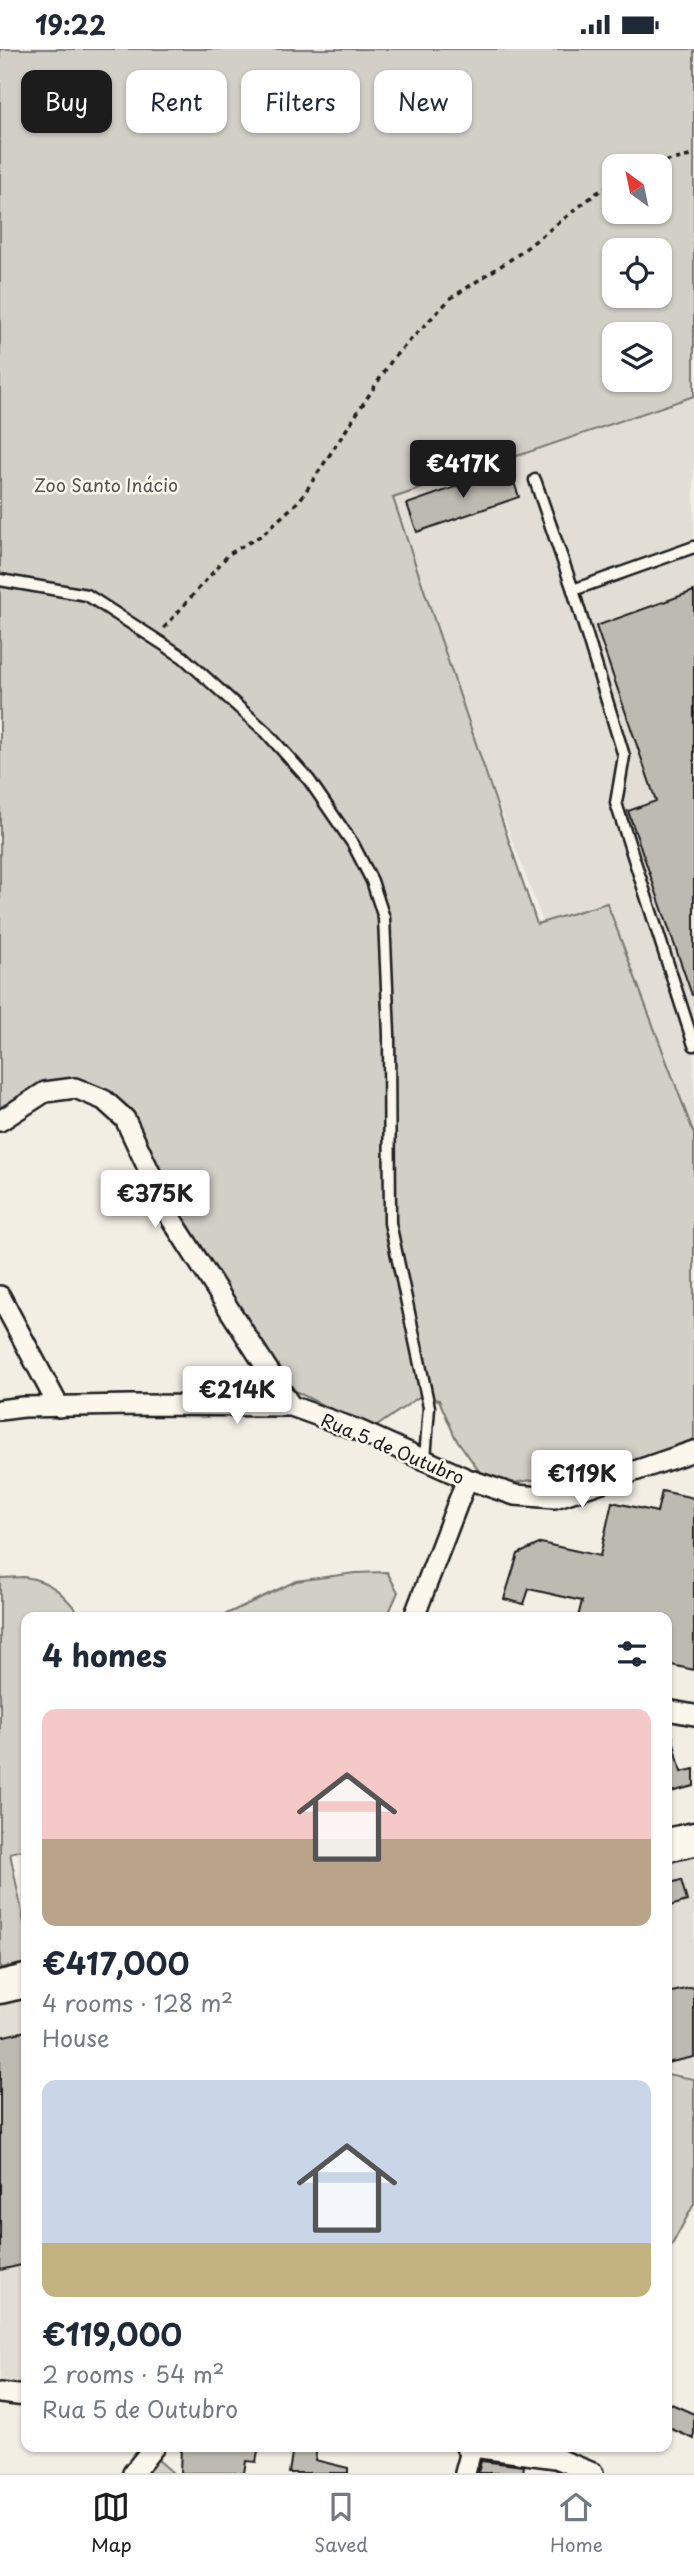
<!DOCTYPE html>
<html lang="en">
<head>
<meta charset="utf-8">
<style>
	body { margin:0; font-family:"Playpen Sans",sans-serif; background:#f2f2f3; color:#1f2937; height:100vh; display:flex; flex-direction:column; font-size:26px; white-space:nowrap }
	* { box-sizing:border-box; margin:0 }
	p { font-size:23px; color:#747a83 }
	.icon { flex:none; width:38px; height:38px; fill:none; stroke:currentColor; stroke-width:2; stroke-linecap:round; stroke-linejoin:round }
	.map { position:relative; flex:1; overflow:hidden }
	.panel { position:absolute; left:21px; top:1563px; width:651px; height:840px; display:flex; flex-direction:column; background:#fff; border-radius:14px; box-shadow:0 2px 5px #0004 }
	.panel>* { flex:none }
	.hud { position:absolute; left:21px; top:21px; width:653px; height:63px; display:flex; gap:14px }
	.needle { width:46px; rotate:327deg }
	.tools { position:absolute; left:602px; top:105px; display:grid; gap:14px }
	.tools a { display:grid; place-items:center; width:70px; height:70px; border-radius:14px; background:#fff; box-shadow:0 2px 5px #0004; font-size:35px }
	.price { position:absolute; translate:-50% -60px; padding:0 16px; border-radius:7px; background:#fff; color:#222; font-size:23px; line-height:46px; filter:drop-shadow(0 2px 4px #0008) }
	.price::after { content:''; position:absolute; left:50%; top:42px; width:21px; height:16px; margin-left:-10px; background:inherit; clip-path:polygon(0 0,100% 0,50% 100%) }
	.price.on { background:#1c1c1c; color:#fff }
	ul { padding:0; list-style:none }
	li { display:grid; align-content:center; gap:14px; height:371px; padding:0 21px }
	li span { display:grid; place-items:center; height:217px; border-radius:14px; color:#555 }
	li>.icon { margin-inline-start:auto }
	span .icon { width:126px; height:126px; fill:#fffc; stroke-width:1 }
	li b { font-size:30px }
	h2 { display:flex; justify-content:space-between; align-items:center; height:84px; padding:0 21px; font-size:30px }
	.pill { padding:0 24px; border-radius:14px; background:#fff; box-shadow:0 2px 5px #0004; font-size:24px; line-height:63px }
	.pill.on { background:#1c1c1c; color:#fff }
	.status { display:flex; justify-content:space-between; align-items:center; height:49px; padding:0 35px; background:#fff; direction:ltr }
	.status svg { height:19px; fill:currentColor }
	.dock { display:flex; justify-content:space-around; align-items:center; height:98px; border-top:2px solid #e0e1e3; background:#fff; font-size:19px; color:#747a83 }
	.dock a { display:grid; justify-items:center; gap:4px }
	.dock .on { color:#1c1c1c }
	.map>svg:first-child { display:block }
</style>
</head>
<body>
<div class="status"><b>19:22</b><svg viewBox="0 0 49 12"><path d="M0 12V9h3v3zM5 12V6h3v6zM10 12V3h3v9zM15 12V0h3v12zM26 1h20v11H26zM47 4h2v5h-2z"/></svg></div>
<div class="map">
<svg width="694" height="2424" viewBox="0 0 694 2424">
	<rect width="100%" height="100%" fill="#f2eee4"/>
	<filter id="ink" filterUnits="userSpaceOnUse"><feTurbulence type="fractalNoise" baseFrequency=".0143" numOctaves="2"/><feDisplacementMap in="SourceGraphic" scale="14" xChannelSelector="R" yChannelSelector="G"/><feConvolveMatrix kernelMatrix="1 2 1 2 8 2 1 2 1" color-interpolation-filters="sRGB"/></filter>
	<g filter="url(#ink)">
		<g fill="#e2ded5">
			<path d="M694,307V1135L600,860L543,873L425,559L383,425L660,331Z"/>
			<path d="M694,1807V2028L667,2022V1813Z"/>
			<path d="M26,1949V2335L0,2332V1954Z"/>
		</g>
		<g fill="#d2cfc6" stroke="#777671" stroke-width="2" fill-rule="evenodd">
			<path d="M0,0H694V347L393,449L537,875L607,854L694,1085V1390L611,1420L511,1434L484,1429L455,1388L439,1351L419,1348L371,1381L297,1343L250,1304L120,1078L96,1052L55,1043L0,1072ZM614,117H660V163H614ZM614,201H660V247H614ZM614,285H660V331H614Z"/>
			<path d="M387,1523L398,1543L387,1568H220L296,1532L355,1524Z"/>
			<path d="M24,1528C53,1532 64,1546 82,1568H26V1800L10,1804L26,1883V1914L0,1919V1529Z"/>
			<path d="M667,2025L694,2030V2155L667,2205Z"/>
			<path d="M156,2409L173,2424H142Z"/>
		</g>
		<g fill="#bdbab1" stroke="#1c1c1c" stroke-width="2">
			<path d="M509,419L519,448L417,483L407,455Z"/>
			<path d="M694,542V946H692L628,762L656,752L596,577Z"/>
			<path d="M662,1442L694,1449V1621L667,1615V1568H578L582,1552L529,1540L524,1555L504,1550L518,1505L541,1494L600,1507L612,1453L657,1463Z"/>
			<path d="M672,1686L681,1723L694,1720V1737L667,1744V1687Z"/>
			<path d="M681,1831L687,1852L667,1858V1835Z"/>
			<path d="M694,1938V2008L667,2014V1944Z"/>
			<path d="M26,1982V2215L0,2221V1988Z"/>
			<path d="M667,2353L694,2365V2390L667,2378Z"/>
			<path d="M181,2398H259L256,2413L246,2412L244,2424H180Z"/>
			<path d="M293,2398H317L315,2411L348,2419V2424H289Z"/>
			<path d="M481,2412L524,2417L523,2424H478Z"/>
		</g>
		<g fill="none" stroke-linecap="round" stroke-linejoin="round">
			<defs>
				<g id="lane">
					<path d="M535,431L573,541L624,707L616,754L694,996"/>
					<path d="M0,531L87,546L183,608L266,683L309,731L353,795L372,832L384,869L389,985L390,1174L429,1358L425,1410"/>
					<path d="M573,541L694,498"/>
				</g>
				<g id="street">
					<path d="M0,1072L45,1043L75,1039L104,1051L125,1070L172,1171L291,1357"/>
					<path d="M0,1247L59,1358"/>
					<path d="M0,1361L23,1358L131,1356L291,1357L358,1381L467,1430L515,1446L555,1449L694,1402"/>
					<path d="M414,1568L467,1430"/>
					<path d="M667,1661L694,1666"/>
					<path d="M0,2344L26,2347"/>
					<path d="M472,2398L556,2409L593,2424"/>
					<path d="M133,2424L154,2398"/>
					<path d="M465,2424L472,2398H466"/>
				</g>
				<g id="primary">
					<path d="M667,1796L694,1790"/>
					<path d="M0,1938L26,1932"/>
				</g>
			</defs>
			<use href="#lane" stroke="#1c1c1c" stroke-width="15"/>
			<use href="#street" stroke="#1c1c1c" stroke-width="24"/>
			<use href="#primary" stroke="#1c1c1c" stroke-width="37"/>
			<g stroke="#1c1c1c" stroke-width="3.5" stroke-dasharray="5 5" stroke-linecap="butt">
				<path d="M646,117L694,106"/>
				<path d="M164,579L229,505L262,486L300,451L394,308L451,249L516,207L598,143L614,135"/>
			</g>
			<use href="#lane" stroke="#fbf7ec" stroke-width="10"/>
			<use href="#street" stroke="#fbf7ec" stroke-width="19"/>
			<use href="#primary" stroke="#fbf7ec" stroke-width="32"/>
		</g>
	</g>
	<g text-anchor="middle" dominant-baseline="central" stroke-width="5" stroke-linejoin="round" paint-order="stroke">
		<g font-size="18" fill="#53524f" stroke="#fbf7ec">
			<text x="106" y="435">Zoo Santo Inácio</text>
		</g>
		<g font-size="18" fill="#1c1c1c" stroke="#fbf7ec">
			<text transform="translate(393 1399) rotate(23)">Rua 5 de Outubro</text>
		</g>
	</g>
</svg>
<div class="tools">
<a><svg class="needle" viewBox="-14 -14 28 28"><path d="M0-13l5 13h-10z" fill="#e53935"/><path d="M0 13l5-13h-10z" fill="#747a83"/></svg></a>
<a><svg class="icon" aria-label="locate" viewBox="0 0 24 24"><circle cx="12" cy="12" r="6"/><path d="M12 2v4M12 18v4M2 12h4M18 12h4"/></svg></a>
<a><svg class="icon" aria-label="layers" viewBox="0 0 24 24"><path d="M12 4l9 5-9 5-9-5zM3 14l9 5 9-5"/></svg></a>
</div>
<b class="price on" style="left:463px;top:451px">€417K</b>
<b class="price" style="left:155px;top:1181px">€375K</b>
<b class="price" style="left:237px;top:1377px">€214K</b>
<b class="price" style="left:582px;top:1461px">€119K</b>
<div class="hud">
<a class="pill on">Buy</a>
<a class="pill">Rent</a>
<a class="pill">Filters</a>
<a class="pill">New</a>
</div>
<section class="panel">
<h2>4 homes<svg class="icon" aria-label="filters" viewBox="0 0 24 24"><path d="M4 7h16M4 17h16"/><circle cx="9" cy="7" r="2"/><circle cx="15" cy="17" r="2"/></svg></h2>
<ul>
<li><span style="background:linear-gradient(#f6c9c9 60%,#b9a48a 0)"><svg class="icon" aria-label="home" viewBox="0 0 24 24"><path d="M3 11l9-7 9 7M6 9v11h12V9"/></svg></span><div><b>€417,000</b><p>4 rooms · 128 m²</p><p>House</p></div></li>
<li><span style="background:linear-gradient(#c9d6e8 75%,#c2b280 0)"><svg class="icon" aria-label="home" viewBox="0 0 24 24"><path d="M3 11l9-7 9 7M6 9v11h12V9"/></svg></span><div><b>€119,000</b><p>2 rooms · 54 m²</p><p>Rua 5 de Outubro</p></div></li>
</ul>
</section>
</div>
<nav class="dock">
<a class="on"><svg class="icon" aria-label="map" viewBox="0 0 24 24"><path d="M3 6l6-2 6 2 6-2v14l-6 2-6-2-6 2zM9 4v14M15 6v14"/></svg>Map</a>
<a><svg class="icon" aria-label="saved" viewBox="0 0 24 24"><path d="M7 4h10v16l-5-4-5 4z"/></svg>Saved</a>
<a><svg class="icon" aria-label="home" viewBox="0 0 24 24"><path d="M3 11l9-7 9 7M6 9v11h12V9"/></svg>Home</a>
</nav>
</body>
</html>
